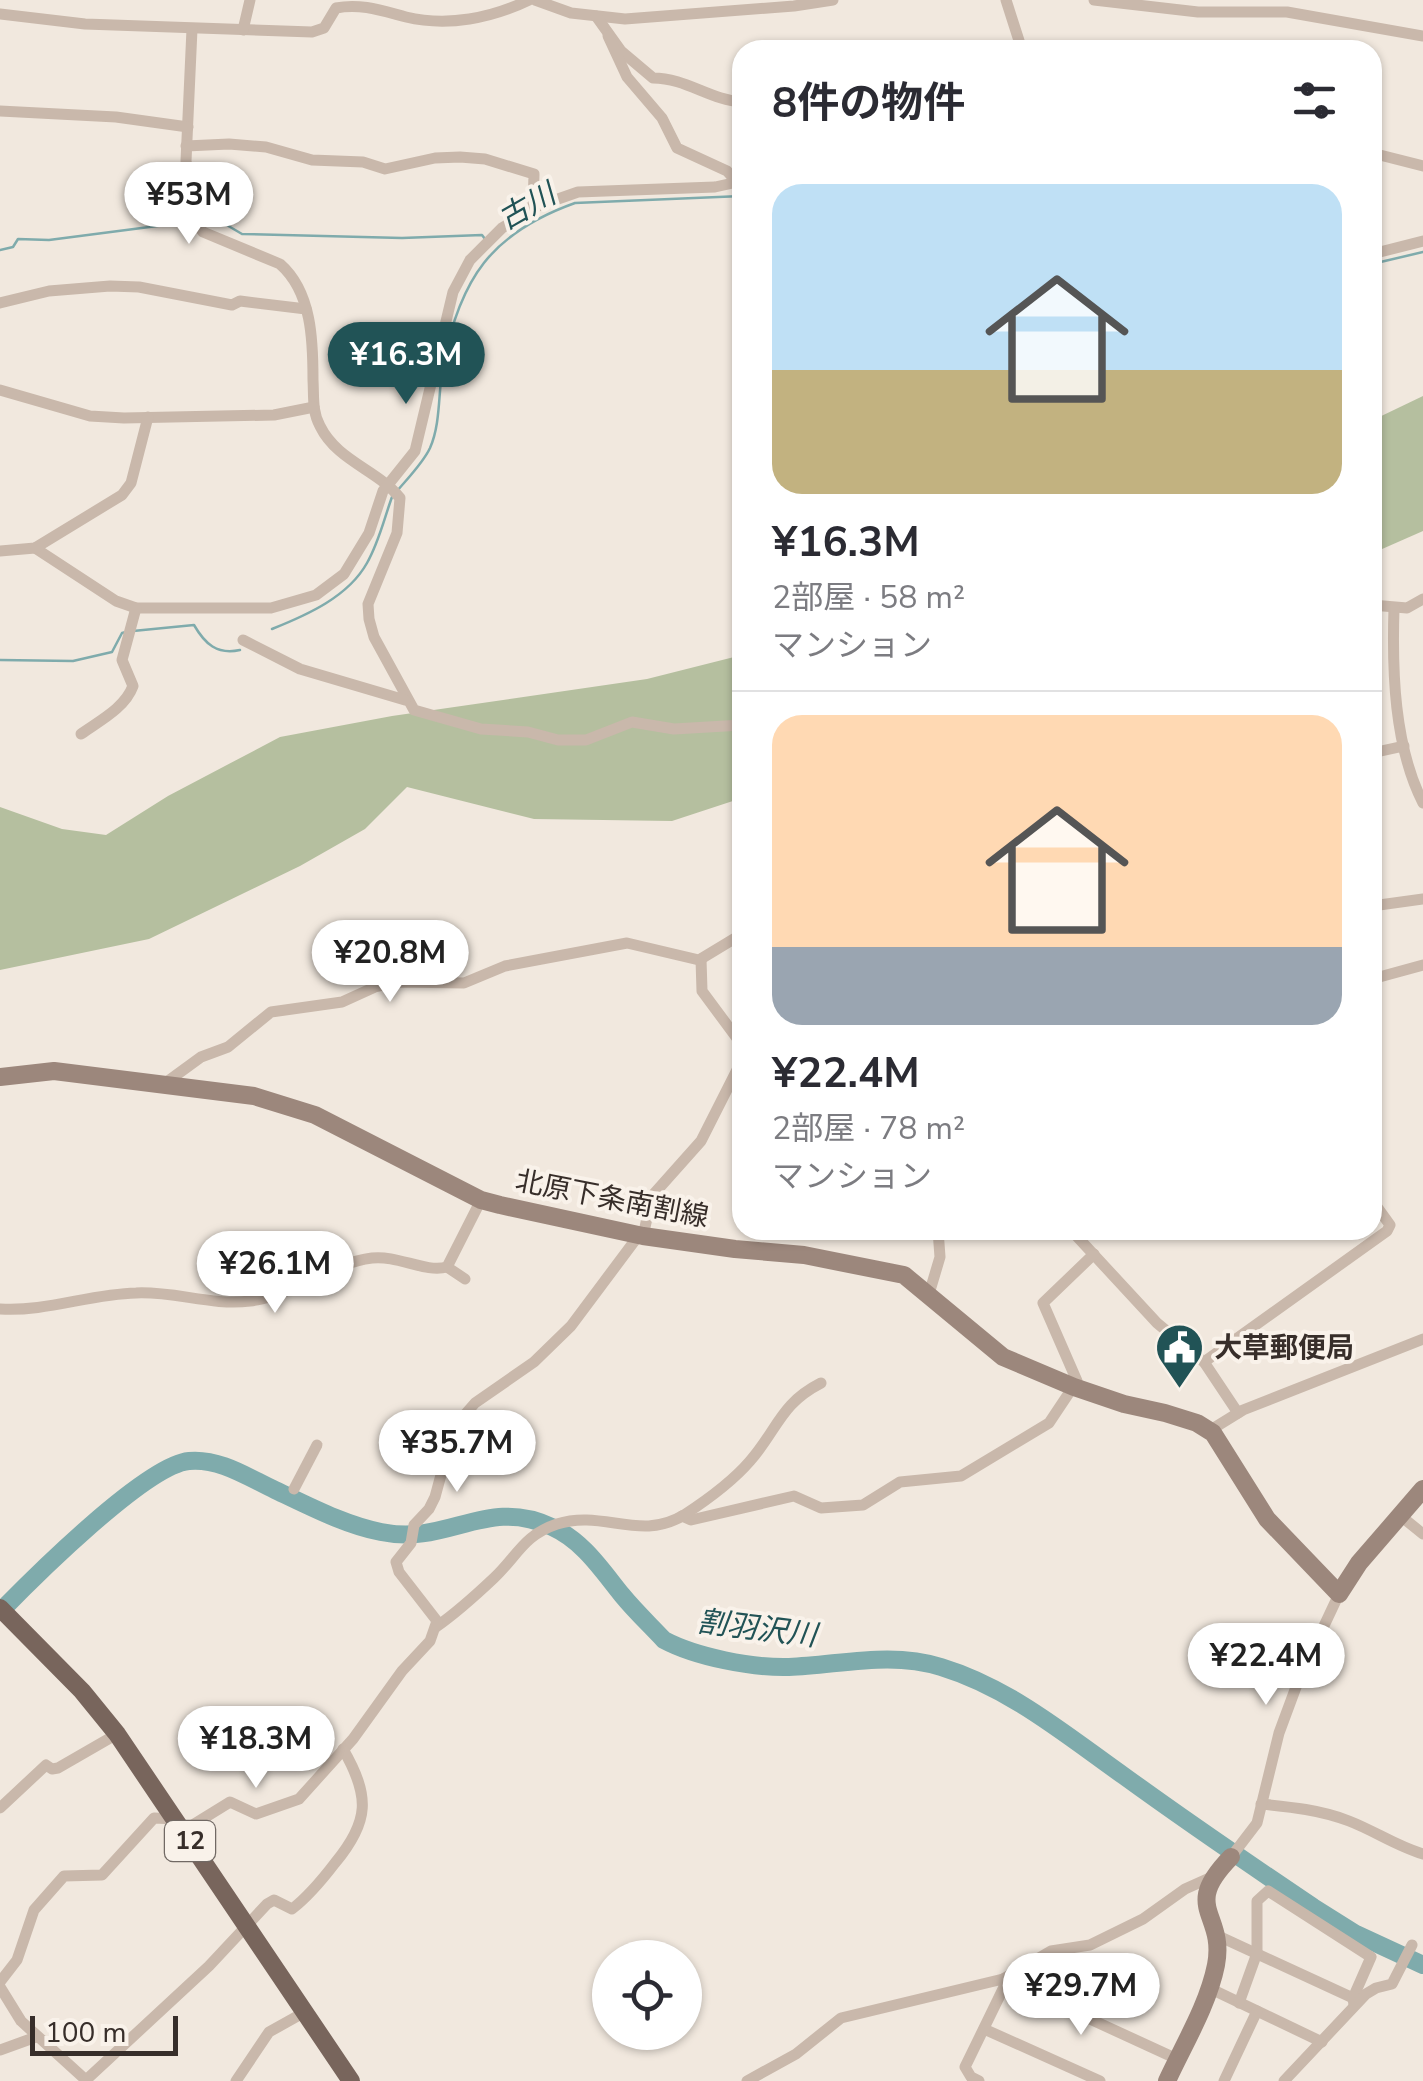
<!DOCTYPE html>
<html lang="ja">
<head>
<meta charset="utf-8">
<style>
	body { margin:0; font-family:"Nunito Sans","Noto Sans JP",sans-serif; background:#f2f2f3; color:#2b2b33; height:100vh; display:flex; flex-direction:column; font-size:38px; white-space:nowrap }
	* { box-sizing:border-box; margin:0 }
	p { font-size:32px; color:#7c7c81 }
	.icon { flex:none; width:55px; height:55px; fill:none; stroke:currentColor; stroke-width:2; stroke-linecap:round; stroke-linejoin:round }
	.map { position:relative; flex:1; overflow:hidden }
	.sheet { position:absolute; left:732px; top:40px; width:650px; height:1200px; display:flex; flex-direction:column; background:#fff; border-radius:30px; box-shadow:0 2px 8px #0004 }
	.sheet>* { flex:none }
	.fabs { position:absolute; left:592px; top:1940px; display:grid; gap:20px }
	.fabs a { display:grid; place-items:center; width:110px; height:110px; border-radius:50%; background:#fff; box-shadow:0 2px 8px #0004; font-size:50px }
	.scale { position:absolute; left:30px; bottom:25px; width:148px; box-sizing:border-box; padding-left:10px; border:5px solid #372e2a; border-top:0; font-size:28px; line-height:35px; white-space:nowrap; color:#372e2a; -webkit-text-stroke:8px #f9f2ea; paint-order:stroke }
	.price { position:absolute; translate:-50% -85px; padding:0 22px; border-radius:35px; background:#fff; color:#222; font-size:32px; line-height:65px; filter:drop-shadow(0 2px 5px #0008) }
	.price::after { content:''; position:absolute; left:50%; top:60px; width:30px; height:22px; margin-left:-15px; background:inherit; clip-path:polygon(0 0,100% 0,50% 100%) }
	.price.selected { background:#215356; color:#fff }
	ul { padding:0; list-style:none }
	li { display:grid; align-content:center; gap:20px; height:530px; padding:0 40px }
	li+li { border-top:2px solid #e1e1e2 }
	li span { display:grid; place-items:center; height:310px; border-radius:30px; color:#555 }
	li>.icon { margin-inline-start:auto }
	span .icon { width:180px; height:180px; fill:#fffc; stroke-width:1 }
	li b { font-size:42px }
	h2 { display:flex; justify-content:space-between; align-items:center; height:120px; padding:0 40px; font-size:42px }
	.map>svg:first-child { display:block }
</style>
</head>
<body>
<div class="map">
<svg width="1423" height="2081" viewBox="0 0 1423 2081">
	<rect width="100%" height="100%" fill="#f1e8de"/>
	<g fill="#b5bf9f">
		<path d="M1423,396V531L1373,553V420Z"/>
		<path d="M742,655V798L672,821L534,819L407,787L365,829L300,866L149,939L0,970V807L62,829L106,835L168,796L280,737L392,716L647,679Z"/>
	</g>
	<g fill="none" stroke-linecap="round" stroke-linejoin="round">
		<g stroke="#7fabac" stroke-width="2.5">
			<path d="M206,221L225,224L242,234L402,238L482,235L485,239"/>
			<path d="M0,250L13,247L18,239L49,240L188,222"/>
			<path d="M1372,264L1423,252"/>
			<path d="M397,491C408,478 423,463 430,448C441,423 438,392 443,365C460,279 491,233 575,203L742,196"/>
			<path d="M272,629C307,615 348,597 367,563C379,542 384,519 392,497"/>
			<path d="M133,631L194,625C205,644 217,655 240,650"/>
			<path d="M0,660L73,661L112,652L122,633L126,632"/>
		</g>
		<path stroke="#7fabac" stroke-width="18" d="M0,1612C33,1578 146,1465 189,1461C220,1458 249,1478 275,1490C309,1506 345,1525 381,1532C448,1546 487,1496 552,1527C583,1541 601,1569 622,1595C635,1611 650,1625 664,1640C696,1657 752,1668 789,1667C840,1665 891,1651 941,1667C1010,1688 1066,1735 1124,1776C1186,1821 1249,1864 1313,1907L1356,1934L1423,1965"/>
		<g stroke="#c9b8ab" stroke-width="11">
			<path d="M535,0L571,13L625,19L794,6L833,0"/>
			<path d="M1006,0L1022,50"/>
			<path d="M1094,0L1198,12H1287L1423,36"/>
			<path d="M0,14L85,24L312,32L324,28L336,8C361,3 383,11 406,17C448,27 492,18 529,0"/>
			<path d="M596,16L621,51L653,78C686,78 710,100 742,102"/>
			<path d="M192,29L186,161L199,227L203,232L280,264C312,292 313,341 313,380C314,396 312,412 320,426C337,461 378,470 400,498L397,533L368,604L369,619L374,637L414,710L481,729L528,732L558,740H586L632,722L674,729L742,725"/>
			<path d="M243,30L250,0"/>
			<path d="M608,36L627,77L662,118L677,148L727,171L738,183"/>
			<path d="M0,111L116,117L188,127"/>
			<path d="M186,146L229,144L266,147L312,160L363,162L385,169L435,158L460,157L485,159L534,174L533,209"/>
			<path d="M1372,153L1423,166"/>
			<path d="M1372,254L1423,241"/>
			<path d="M0,303L49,291L110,286L139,287L232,305L240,301L306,309"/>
			<path d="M0,390L90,416L124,418L274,415L314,407"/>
			<path d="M35,548L116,601L136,608H271L316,595L344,574L369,533L383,491L415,451L453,292L470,260L502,228L538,206L578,192L715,187L742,181"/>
			<path d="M0,551L35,548L122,495L131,483L148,417"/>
			<path d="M1372,605L1407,608L1423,599"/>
			<path d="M1394,608C1392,671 1394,746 1423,803"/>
			<path d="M243,640L300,669L405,700"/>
			<path d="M81,734C99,721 125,708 133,686L122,660L136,608"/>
			<path d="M1372,753L1404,746"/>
			<path d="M1372,906L1423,899"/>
			<path d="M701,959L702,991L742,1045"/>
			<path d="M1372,979L1423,965"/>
			<path d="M164,1084L201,1057L228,1047L271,1012L342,1002L375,987L398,982L464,983L505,966L627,943L699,960L742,934"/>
			<path d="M1071,1230L1157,1323L1204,1362L1238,1413"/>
			<path d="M643,1236L652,1196L701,1141L742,1060"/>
			<path d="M447,1267L465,1279"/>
			<path d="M929,1294L940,1257L938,1230"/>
			<path d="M0,1309C46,1312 90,1294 136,1293C174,1291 212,1306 250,1301C293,1296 330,1263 372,1258C398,1255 425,1273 447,1267L481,1200"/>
			<path d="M1204,1362L1387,1231L1390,1225L1372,1200"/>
			<path d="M1209,1431L1243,1410L1423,1339"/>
			<path d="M294,1489L317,1445"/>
			<path d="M682,1516L691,1520L794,1496L821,1508L863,1505L900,1482L961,1476L1049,1423L1077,1381L1043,1303L1094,1254"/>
			<path d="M1402,1517L1423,1534"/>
			<path d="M436,1627C456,1613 476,1595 494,1578C518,1555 524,1535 557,1524C603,1509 640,1542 684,1515C707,1500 732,1482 750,1461C778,1429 780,1404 821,1383"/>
			<path d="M1261,1804C1291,1807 1321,1810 1349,1821C1375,1831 1396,1846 1423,1854"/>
			<path d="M0,1808L46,1765L52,1769L58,1768L117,1734"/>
			<path d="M183,1831L230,1802L256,1814L299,1799L353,1739L402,1671L430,1641L437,1621L399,1572L396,1562L411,1543L414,1525L429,1509L435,1497L454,1427L475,1403L534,1362L571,1326L639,1235"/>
			<path d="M1231,1857L1257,1823L1279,1733L1299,1679L1339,1594"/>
			<path d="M1214,1934L1353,1998"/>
			<path d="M0,1982L17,1960L34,1910L64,1876L102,1875L154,1818L176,1819"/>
			<path d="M0,1987L21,2021L87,2081"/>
			<path d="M1209,1988L1322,2042"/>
			<path d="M1239,2003L1257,1953V1901L1268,1891L1371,1957L1353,1998L1354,2005"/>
			<path d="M984,2029L1100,2081"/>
			<path d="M0,2050L36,2037"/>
			<path d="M86,2080L209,1966L267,1904L274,1900L292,1909C309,1896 322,1880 335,1863C370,1821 370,1796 343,1749"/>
			<path d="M236,2081L269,2032L303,2013"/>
			<path d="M747,2081L796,2054L841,2018L1003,1979L1051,1951L1090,1945L1143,1919L1185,1889L1214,1876"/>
			<path d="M979,2081L971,2077L965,2067L1004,1987L1003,1979L1177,2059"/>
			<path d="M1224,2081L1257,2011"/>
			<path d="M1284,2081L1366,1994L1376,1988L1392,1984L1412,1945"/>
		</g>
		<g stroke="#9c877c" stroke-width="18">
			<path d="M0,1077L54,1071L254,1096L315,1115L481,1200L500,1205L643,1236L735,1249L804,1255L904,1275L1003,1357L1074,1387L1124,1404L1165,1413L1197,1423L1213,1433L1267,1519L1339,1594L1359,1563L1423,1489"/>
			<path d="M1167,2081C1184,2044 1208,2005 1216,1965C1226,1912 1180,1909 1231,1857"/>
		</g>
		<path stroke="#78655c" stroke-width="18" d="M0,1608L82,1691L117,1734L351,2081"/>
	</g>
	<defs>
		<symbol id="civic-pin" viewBox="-11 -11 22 30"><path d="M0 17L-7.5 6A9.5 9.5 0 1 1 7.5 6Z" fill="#215356" stroke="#f9f2ea"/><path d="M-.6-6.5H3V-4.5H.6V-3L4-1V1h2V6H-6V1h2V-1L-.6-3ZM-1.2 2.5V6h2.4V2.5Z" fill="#fff"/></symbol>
	</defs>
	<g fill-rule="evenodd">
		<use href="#civic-pin" x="1152" y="1320" width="55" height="75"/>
	</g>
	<g text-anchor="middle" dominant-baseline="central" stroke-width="8" stroke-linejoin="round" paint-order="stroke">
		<rect fill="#f9f2ea" stroke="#716964" stroke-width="2.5" x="165" y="1821" width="50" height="40" rx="8"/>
		<g font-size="25" font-weight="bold" fill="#372e2a">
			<text x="190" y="1841">12</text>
		</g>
		<g font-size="28" fill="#372e2a" stroke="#f9f2ea">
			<text transform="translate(612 1199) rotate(11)">北原下条南割線</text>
		</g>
		<g font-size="28" font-weight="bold" fill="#372e2a" stroke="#f9f2ea" text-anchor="start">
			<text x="1214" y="1348">大草郵便局</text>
		</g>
		<g font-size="30" font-style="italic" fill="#215356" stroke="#f9f2ea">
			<text transform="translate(527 207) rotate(-30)">古川</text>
			<text transform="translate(757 1629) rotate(7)">割羽沢川</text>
		</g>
	</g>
</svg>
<div class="fabs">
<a><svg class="icon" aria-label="locate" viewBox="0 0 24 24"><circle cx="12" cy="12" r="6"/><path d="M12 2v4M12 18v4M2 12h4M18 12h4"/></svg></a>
</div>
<div class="scale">100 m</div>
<b class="price" style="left:189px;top:247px">¥53M</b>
<b class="price selected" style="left:406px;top:407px">¥16.3M</b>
<b class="price" style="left:390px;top:1005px">¥20.8M</b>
<b class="price" style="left:275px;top:1316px">¥26.1M</b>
<b class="price" style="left:457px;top:1495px">¥35.7M</b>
<b class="price" style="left:1266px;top:1708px">¥22.4M</b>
<b class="price" style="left:256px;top:1791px">¥18.3M</b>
<b class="price" style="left:1081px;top:2038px">¥29.7M</b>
<section class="sheet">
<h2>8件の物件<svg class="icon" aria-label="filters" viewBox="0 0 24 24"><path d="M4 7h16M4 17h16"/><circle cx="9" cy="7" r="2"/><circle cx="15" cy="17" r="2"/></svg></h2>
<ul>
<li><span style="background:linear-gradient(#bfe0f5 60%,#c2b280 0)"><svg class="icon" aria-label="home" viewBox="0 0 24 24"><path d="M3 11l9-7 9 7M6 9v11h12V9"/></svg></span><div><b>¥16.3M</b><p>2部屋 · 58 m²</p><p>マンション</p></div></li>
<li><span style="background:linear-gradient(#ffd9b3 75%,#9aa5b1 0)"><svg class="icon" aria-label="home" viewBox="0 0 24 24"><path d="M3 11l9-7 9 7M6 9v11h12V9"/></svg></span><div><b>¥22.4M</b><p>2部屋 · 78 m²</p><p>マンション</p></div></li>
</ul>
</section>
</div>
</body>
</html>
